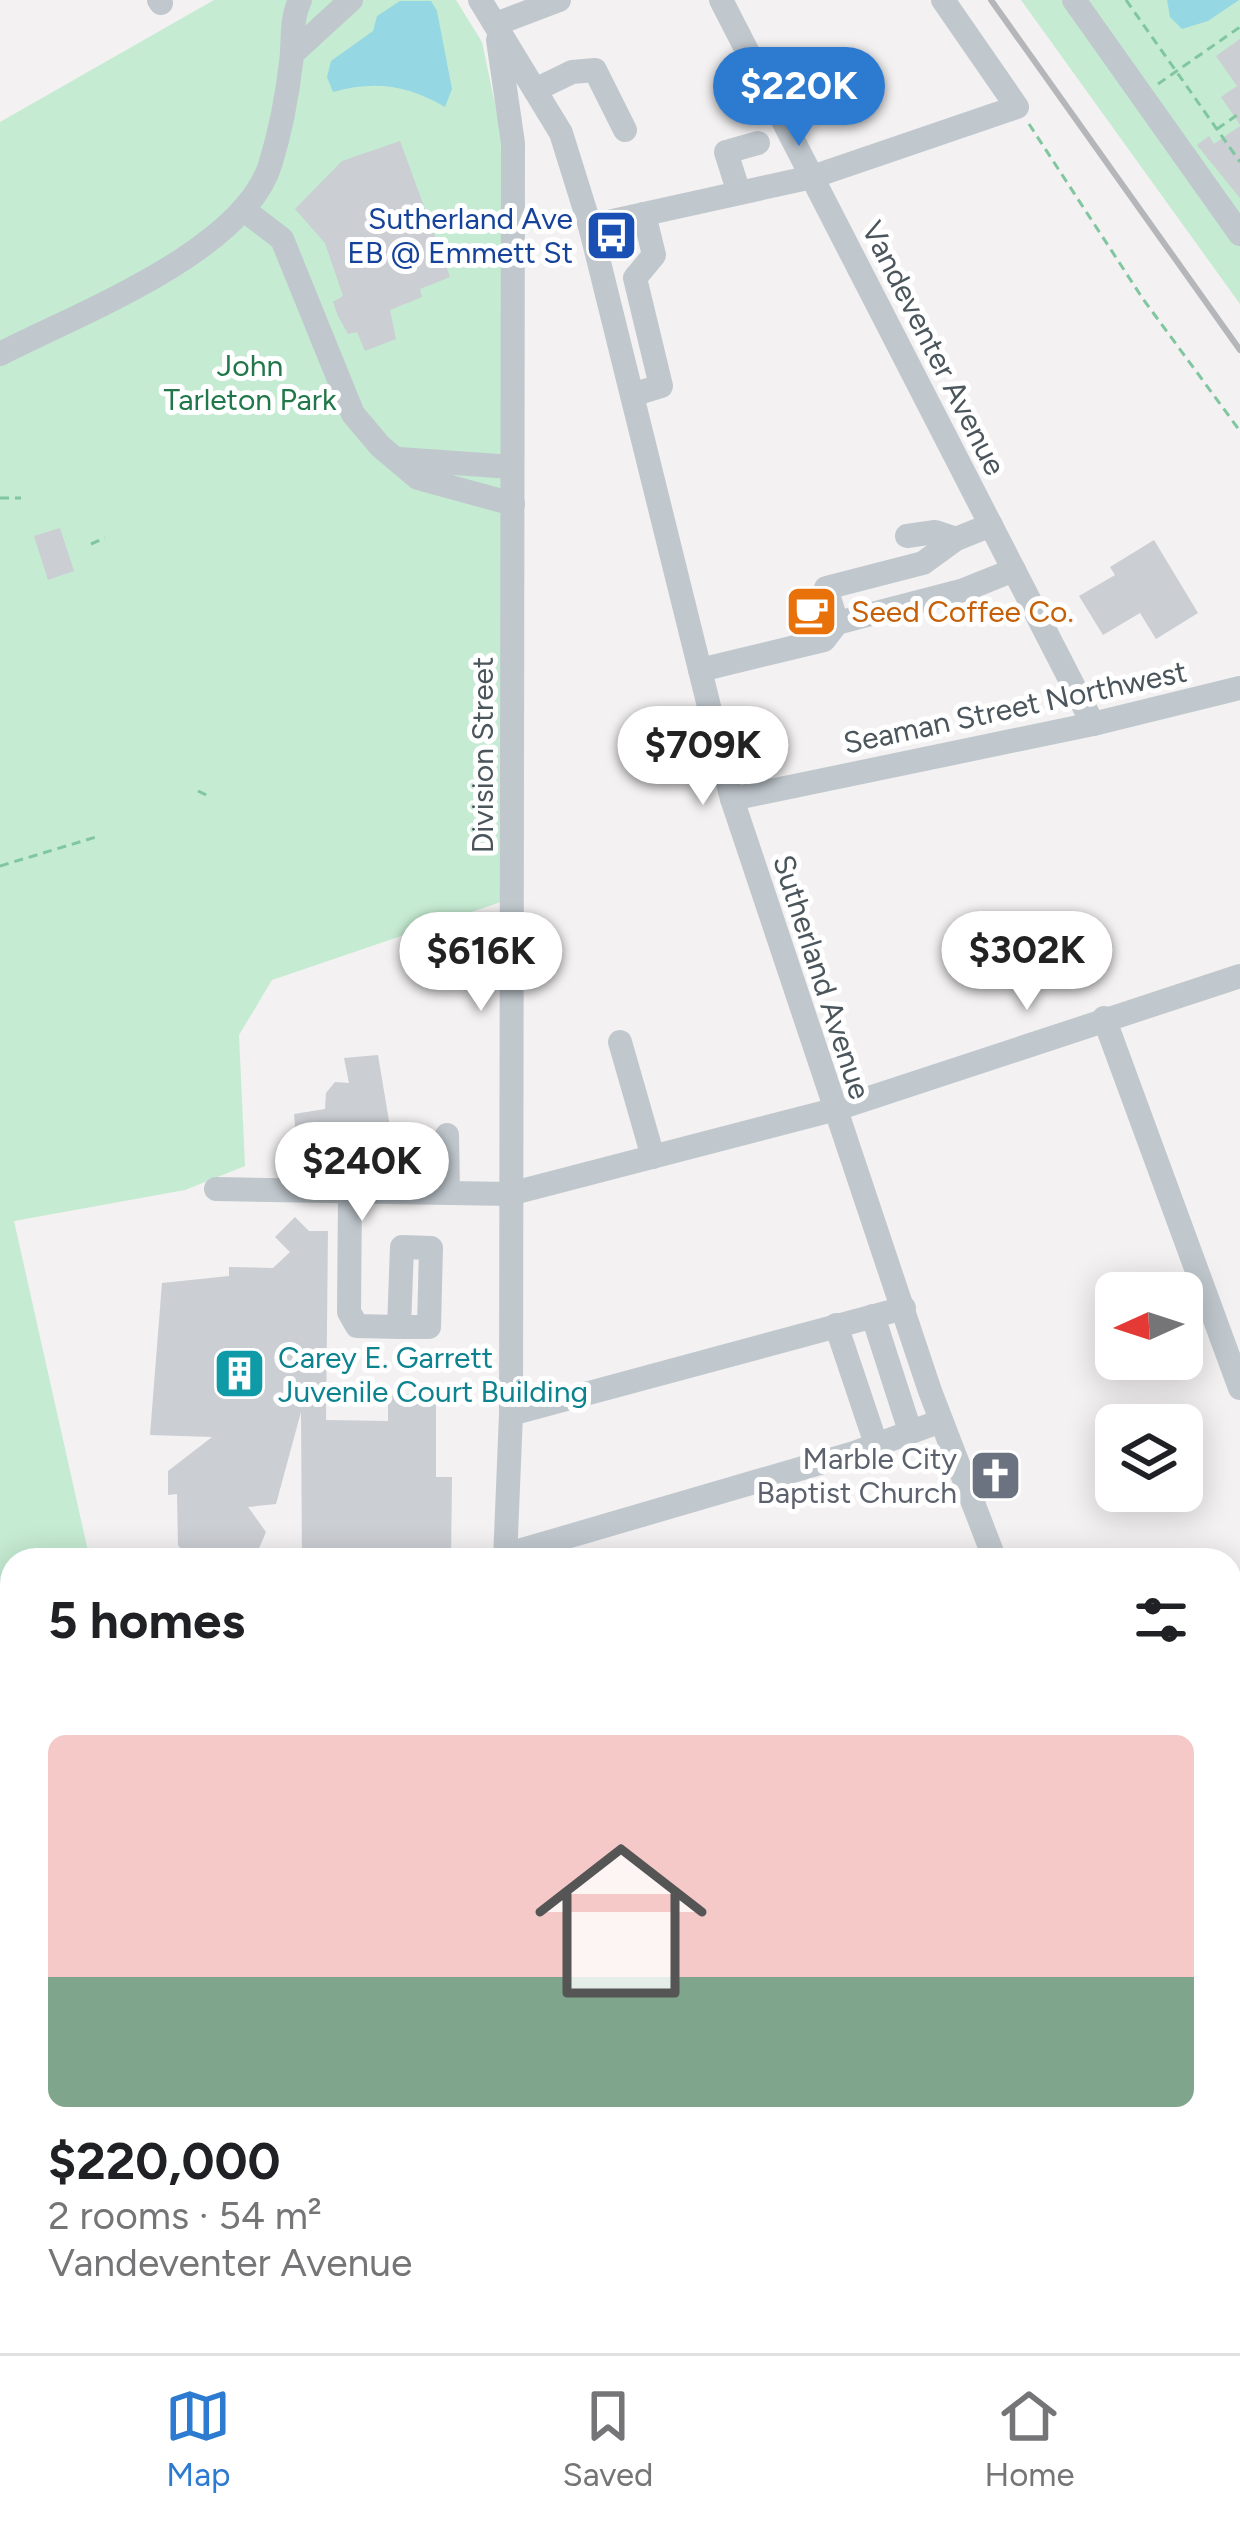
<!DOCTYPE html>
<html lang="en">
<head>
<meta charset="utf-8">
<style>
	body { margin:0; font-family:Figtree,sans-serif; background:#f6f6f6; color:#202124; height:100vh; display:flex; flex-direction:column; font-size:45px; white-space:nowrap }
	* { box-sizing:border-box; margin:0 }
	p { font-size:39px; color:#757577 }
	.icon { flex:none; width:66px; height:66px; fill:none; stroke:currentColor; stroke-width:2; stroke-linecap:round; stroke-linejoin:round }
	.map { position:relative; flex:1; overflow:hidden }
	.details { position:absolute; left:0px; top:1548px; width:1242px; height:807px; display:flex; flex-direction:column; background:#fff; border-radius:36px 36px 0 0; box-shadow:0 6px 30px #0003 }
	.details>* { flex:none }
	.needle { width:78px; rotate:267deg }
	.fabs { position:absolute; left:1095px; top:1272px; display:grid; gap:24px }
	.fabs a { display:grid; place-items:center; width:108px; height:108px; border-radius:18px; background:#fff; box-shadow:0 6px 30px #0003; font-size:60px }
	.price { position:absolute; translate:-50% -102px; padding:0 27px; border-radius:42px; background:#fff; color:#222; font-size:39px; line-height:78px; filter:drop-shadow(0 3px 6px #0008) }
	.price::after { content:''; position:absolute; left:50%; top:72px; width:36px; height:27px; margin-left:-18px; background:inherit; clip-path:polygon(0 0,100% 0,50% 100%) }
	.price.current { background:#2c7bd1; color:#fff }
	ul { padding:0; list-style:none }
	li { display:grid; align-content:center; gap:24px; height:636px; padding:0 48px }
	li span { display:grid; place-items:center; height:372px; border-radius:18px; color:#555 }
	li>.icon { margin-inline-start:auto }
	span .icon { width:216px; height:216px; fill:#fffc; stroke-width:1 }
	li b { font-size:51px }
	h2 { display:flex; justify-content:space-between; align-items:center; height:144px; padding:0 48px; font-size:51px }
	.dock { display:flex; justify-content:space-around; align-items:center; height:168px; border-top:3px solid #e0e0e0; background:#fff; font-size:33px; color:#757577 }
	.dock a { display:grid; justify-items:center; gap:6px }
	.dock .current { color:#2c7bd1 }
	.map>svg:first-child { display:block }
</style>
</head>
<body>
<div class="map">
<svg width="1240" height="2353" viewBox="0 0 1240 2353">
	<rect width="100%" height="100%" fill="#f3f1f1"/>
	<path fill="#e4e2e2" d="M0,1890L12,1892V2343H463V2353H0Z"/>
	<g fill="#c5ebd2">
		<path d="M214,0H456L482,42L504,147L501,902L272,980L239,1035L245,1166L185,1190L14,1221L90,1560H12V1892L0,1890V122Z"/>
		<path d="M1021,0H1240V304Z"/>
	</g>
	<g fill="#96d7e4">
		<path d="M1167,0H1239L1208,21L1182,29L1170,17Z"/>
		<path d="M400,1H431L437,11L452,89L445,107C408,85 374,80 333,92L327,77L331,61L373,31L377,16Z"/>
	</g>
	<g fill="#cbced3">
		<path d="M1240,39V125L1221,97L1237,86L1216,56Z"/>
		<path d="M1240,126V198L1197,145L1209,136L1214,144Z"/>
		<path d="M400,141L450,277L420,289L422,297L390,310L396,339L365,351L357,332L348,334L338,316L333,302L343,296L325,243L295,209L342,161Z"/>
		<path d="M60,528L74,571L48,580L34,536Z"/>
		<path d="M1154,540L1198,613L1156,639L1140,613L1103,635L1079,596L1115,575L1110,567Z"/>
		<path d="M378,1055L391,1133L297,1149L294,1114L325,1109L326,1093L335,1082L349,1083L344,1058Z"/>
		<path d="M295,1217L309,1231H328L326,1420L388,1421V1394H436V1477H452L451,1560H302L301,1412L276,1504L248,1507L266,1532L254,1560L186,1556L178,1545L177,1494L168,1495V1471L212,1437L150,1435L162,1283L229,1276V1267L273,1268L290,1252L275,1237Z"/>
	</g>
	<g fill="none" stroke-linecap="round" stroke-linejoin="round">
		<g stroke="#80c6a0" stroke-width="3" stroke-dasharray="9 6" stroke-linecap="butt">
			<path d="M1126,0L1240,162"/>
			<path d="M1158,84L1240,27"/>
			<path d="M1029,124L1143,299L1240,431"/>
			<path d="M1217,129L1240,113"/>
			<path d="M0,498H21"/>
			<path d="M91,544L105,538"/>
			<path d="M198,791L211,797"/>
			<path d="M0,866L96,837"/>
		</g>
		<g stroke="#c0c8ce" stroke-width="24">
			<path d="M159,0L161,3"/>
			<path d="M480,0L561,133L590,226L732,799L930,1391L995,1560"/>
			<path d="M721,0L1093,724"/>
			<path d="M1074,0L1240,234"/>
			<path d="M496,24L559,0"/>
			<path d="M498,40L513,143L511,1414L505,1560"/>
			<path d="M292,54L351,0"/>
			<path d="M535,90L572,72L595,70L625,130"/>
			<path d="M739,193L726,152L758,143"/>
			<path d="M244,210L282,239L353,414L380,446L418,478L513,504"/>
			<path d="M590,226L812,177L1017,107L943,0"/>
			<path d="M0,354C77,314 246,251 271,162C281,129 287,97 291,63C294,40 290,21 300,0"/>
			<path d="M632,395L661,386L635,278L654,255L644,214"/>
			<path d="M399,459L512,467"/>
			<path d="M991,525L956,539L923,563L826,588L837,623L964,590L1014,570"/>
			<path d="M907,536L935,532L956,539"/>
			<path d="M700,670L824,640L837,623"/>
			<path d="M732,799L1093,724L1240,688"/>
			<path d="M1104,1018L1240,1388"/>
			<path d="M620,1042L653,1157"/>
			<path d="M447,1135L448,1193"/>
			<path d="M216,1189L510,1194L833,1110L1240,976"/>
			<path d="M350,1194L349,1312L357,1326L399,1327L402,1247L431,1248L429,1327H399"/>
			<path d="M873,1316L910,1431"/>
			<path d="M836,1325L876,1444"/>
			<path d="M511,1414L904,1308"/>
			<path d="M505,1555L854,1453L941,1421"/>
			<path d="M1230,1644L1240,1639"/>
			<path d="M1230,1933L1240,1930"/>
			<path d="M1230,1999L1240,1996"/>
			<path d="M1230,2023L1240,2047"/>
			<path d="M1230,2218L1240,2215"/>
			<path d="M6,2328L8,2353"/>
			<path d="M243,2343L366,2347L381,2353"/>
			<path d="M394,2343L409,2353"/>
			<path d="M572,2343L577,2353"/>
			<path d="M837,2343L842,2353"/>
			<path d="M967,2343L972,2353"/>
			<path d="M1108,2343L1113,2353"/>
			<path d="M480,2353L481,2343"/>
			<path d="M785,2353L818,2343"/>
		</g>
		<path stroke="#b4b6ba" stroke-width="6" d="M991,0L1240,350"/>
	</g>
	<defs>
		<symbol id="bus-square" viewBox="-11 -11 22 22"><rect x="-9" y="-9" width="18" height="18" rx="4" fill="#1a4fb4" stroke="#fff"/><path d="M-5-6H5V4H4V6H2V4H-2V6H-4V4H-5ZM-3.5-4V0h7V-4ZM-3.5 1.2v1.5H-2V1.2ZM2 1.2v1.5H3.5V1.2Z" fill="#fff"/></symbol>
		<symbol id="cafe-square" viewBox="-11 -11 22 22"><rect x="-9" y="-9" width="18" height="18" rx="4" fill="#e8710a" stroke="#fff"/><path d="M-5.5-4.5H6V0H3Q3 3.5 0 3.5H-2.5Q-5.5 3.5-5.5 0ZM3-3.2v2h1.7v-2ZM-6 4.5H4V6H-6Z" fill="#fff"/></symbol>
		<symbol id="building-square" viewBox="-11 -11 22 22"><rect x="-9" y="-9" width="18" height="18" rx="4" fill="#0f9aa8" stroke="#fff"/><path d="M-4-6H4V6H1V3H-1V6H-4ZM-2.5-4.3h1.7v1.8h-1.7ZM.8-4.3h1.7v1.8H.8ZM-2.5-1h1.7V.8h-1.7ZM.8-1h1.7V.8H.8Z" fill="#fff"/></symbol>
		<symbol id="church-square" viewBox="-11 -11 22 22"><rect x="-9" y="-9" width="18" height="18" rx="4" fill="#6b7280" stroke="#fff"/><path d="M-1.2-6h2.4v3.5h3.3v2.4h-3.3V6h-2.4V-.1h-3.3v-2.4h3.3Z" fill="#fff"/></symbol>
	</defs>
	<g fill-rule="evenodd">
		<use href="#bus-square" x="582" y="206" width="59" height="59"/>
		<use href="#cafe-square" x="782" y="582" width="59" height="59"/>
		<use href="#building-square" x="210" y="1344" width="59" height="59"/>
		<use href="#church-square" x="966" y="1446" width="59" height="59"/>
	</g>
	<g text-anchor="middle" dominant-baseline="central" stroke-width="10" stroke-linejoin="round" paint-order="stroke">
		<g font-size="30" fill="#164399" stroke="#fff" text-anchor="end">
			<text x="573" y="218">Sutherland Ave<tspan x="573" dy="34">EB @ Emmett St</tspan></text>
		</g>
		<g font-size="30" fill="#4a555c" stroke="#fff">
			<text transform="translate(934 348) rotate(63)">Vandeventer Avenue</text>
			<text transform="translate(1015 707) rotate(-12)">Seaman Street Northwest</text>
			<text transform="translate(482 755) rotate(-90)">Division Street</text>
			<text transform="translate(822 977) rotate(72)">Sutherland Avenue</text>
		</g>
		<g font-size="30" fill="#217749" stroke="#fff">
			<text x="250" y="365">John<tspan x="250" dy="34">Tarleton Park</tspan></text>
		</g>
		<g font-size="30" fill="#c56008" stroke="#fff" text-anchor="start">
			<text x="851" y="611">Seed Coffee Co.</text>
		</g>
		<g font-size="30" fill="#0d838f" stroke="#fff" text-anchor="start">
			<text x="278" y="1357">Carey E. Garrett<tspan x="278" dy="34">Juvenile Court Building</tspan></text>
		</g>
		<g font-size="30" fill="#5b616d" stroke="#fff" text-anchor="end">
			<text x="957" y="1458">Marble City<tspan x="957" dy="34">Baptist Church</tspan></text>
		</g>
	</g>
</svg>
<div class="fabs">
<a><svg class="needle" viewBox="-14 -14 28 28"><path d="M0-13l5 13h-10z" fill="#e53935"/><path d="M0 13l5-13h-10z" fill="#757577"/></svg></a>
<a><svg class="icon" aria-label="layers" viewBox="0 0 24 24"><path d="M12 4l9 5-9 5-9-5zM3 14l9 5 9-5"/></svg></a>
</div>
<b class="price current" style="left:799px;top:149px">$220K</b>
<b class="price" style="left:703px;top:808px">$709K</b>
<b class="price" style="left:1027px;top:1013px">$302K</b>
<b class="price" style="left:481px;top:1014px">$616K</b>
<b class="price" style="left:362px;top:1224px">$240K</b>
<section class="details">
<h2>5 homes<svg class="icon" aria-label="filters" viewBox="0 0 24 24"><path d="M4 7h16M4 17h16"/><circle cx="9" cy="7" r="2"/><circle cx="15" cy="17" r="2"/></svg></h2>
<ul>
<li><span style="background:linear-gradient(#f6c9c9 65%,#7fa58c 0)"><svg class="icon" aria-label="home" viewBox="0 0 24 24"><path d="M3 11l9-7 9 7M6 9v11h12V9"/></svg></span><div><b>$220,000</b><p>2 rooms · 54 m²</p><p>Vandeventer Avenue</p></div></li>
</ul>
</section>
</div>
<nav class="dock">
<a class="current"><svg class="icon" aria-label="map" viewBox="0 0 24 24"><path d="M3 6l6-2 6 2 6-2v14l-6 2-6-2-6 2zM9 4v14M15 6v14"/></svg>Map</a>
<a><svg class="icon" aria-label="saved" viewBox="0 0 24 24"><path d="M7 4h10v16l-5-4-5 4z"/></svg>Saved</a>
<a><svg class="icon" aria-label="home" viewBox="0 0 24 24"><path d="M3 11l9-7 9 7M6 9v11h12V9"/></svg>Home</a>
</nav>
</body>
</html>
